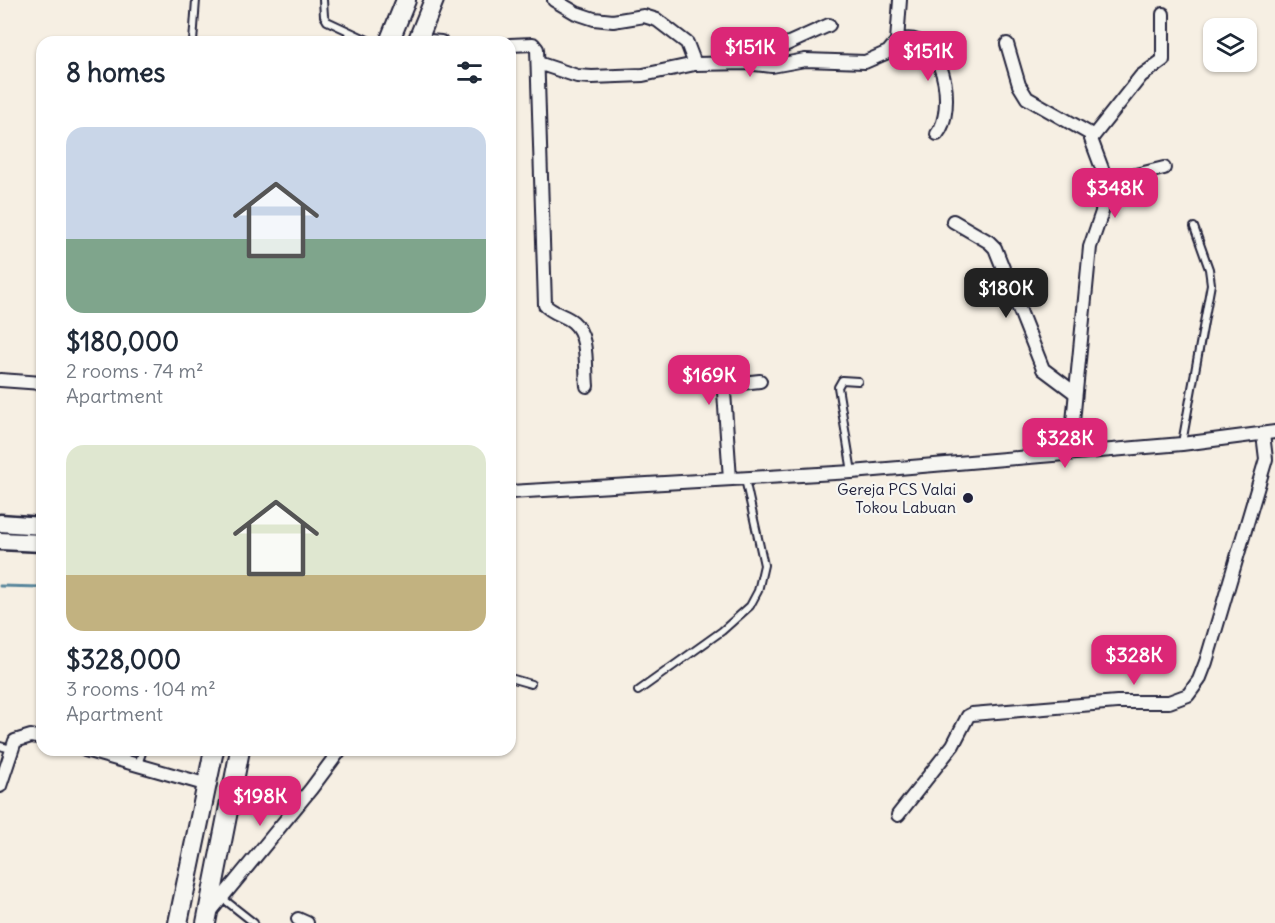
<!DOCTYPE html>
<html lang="en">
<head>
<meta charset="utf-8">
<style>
	body { margin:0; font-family:Delius,sans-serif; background:#f2f2f3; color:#1f2937; height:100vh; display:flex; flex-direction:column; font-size:22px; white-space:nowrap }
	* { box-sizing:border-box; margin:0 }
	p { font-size:20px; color:#747a83 }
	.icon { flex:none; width:33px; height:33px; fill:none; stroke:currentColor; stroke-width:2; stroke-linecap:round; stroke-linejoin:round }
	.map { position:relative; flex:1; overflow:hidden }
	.panel { position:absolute; left:36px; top:36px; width:480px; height:720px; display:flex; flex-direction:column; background:#fff; border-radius:18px; box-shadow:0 2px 4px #0004 }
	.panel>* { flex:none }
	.buttons { position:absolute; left:1203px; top:18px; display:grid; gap:12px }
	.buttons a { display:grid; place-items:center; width:54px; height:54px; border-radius:12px; background:#fff; box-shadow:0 2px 4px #0004; font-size:30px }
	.price { position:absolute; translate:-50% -51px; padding:0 14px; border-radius:12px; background:#db2777; color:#fff; font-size:20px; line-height:39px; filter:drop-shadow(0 2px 3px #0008) }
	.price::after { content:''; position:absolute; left:50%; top:36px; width:18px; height:14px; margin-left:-9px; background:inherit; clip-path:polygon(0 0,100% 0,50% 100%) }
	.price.selected { background:#222; color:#fff }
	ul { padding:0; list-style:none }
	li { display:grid; align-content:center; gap:12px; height:318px; padding:0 30px }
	li span { display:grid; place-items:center; height:186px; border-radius:18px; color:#555 }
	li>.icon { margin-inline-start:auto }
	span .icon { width:108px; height:108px; fill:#fffc; stroke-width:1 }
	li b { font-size:26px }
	h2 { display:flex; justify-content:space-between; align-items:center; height:72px; padding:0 30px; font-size:26px }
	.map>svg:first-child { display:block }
</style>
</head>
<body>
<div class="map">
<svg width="1275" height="923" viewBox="0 0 1275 923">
	<rect width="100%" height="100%" fill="#f6efe3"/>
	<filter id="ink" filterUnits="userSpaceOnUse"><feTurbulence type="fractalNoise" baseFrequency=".0167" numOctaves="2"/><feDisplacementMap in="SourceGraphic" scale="12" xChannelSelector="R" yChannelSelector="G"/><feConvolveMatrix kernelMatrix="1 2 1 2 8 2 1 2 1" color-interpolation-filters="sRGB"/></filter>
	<g filter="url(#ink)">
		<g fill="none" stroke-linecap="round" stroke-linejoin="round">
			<path stroke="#59869c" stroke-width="3" d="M0,586L42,587"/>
			<defs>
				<g id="lane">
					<path d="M323,0L324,16L327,21L372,42"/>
					<path d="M193,42L196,0"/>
					<path d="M346,42L349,32"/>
					<path d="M1182,443L1211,284L1209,269L1194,227"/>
					<path d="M852,472L838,387L842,380L858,381"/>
					<path d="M510,678L531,684"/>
					<path d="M638,691L722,631L750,606L758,591L764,565L745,479"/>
					<path d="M0,746L11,749"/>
					<path d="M138,764L143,750"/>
					<path d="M221,897L254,923"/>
				</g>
				<g id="street">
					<path d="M554,0L576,13L594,19L613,21L644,16L657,20L687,43L695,64"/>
					<path d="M418,40L441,42"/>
					<path d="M897,41C946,26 956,112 937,134"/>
					<path d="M1007,44L1019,85L1027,98L1092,135"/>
					<path d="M510,45L533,44L537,49L545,305C553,314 565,315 573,322C589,335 585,367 587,386"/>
					<path d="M747,62L829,25"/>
					<path d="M538,63L577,76L592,77L643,75L695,64L746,63L772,66L805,60L865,62L888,52L897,41L900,0"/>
					<path d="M1107,182L1164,168"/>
					<path d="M953,221L989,242L995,248L1043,369L1075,393"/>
					<path d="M0,380L42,383"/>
					<path d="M1070,453L1090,247L1102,212L1103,190L1107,182L1091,139L1141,76L1163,60V14"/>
					<path d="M730,479L724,392L732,384L760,381"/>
					<path d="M510,492L852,472L1182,444L1275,432"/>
					<path d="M85,750L208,785"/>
					<path d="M0,786L15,741L31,736L42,738"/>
					<path d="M898,815L953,745L968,716L972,714L1117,702H1169L1188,695L1199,680L1206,662L1266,459L1263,434"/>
					<path d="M211,911L311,789L340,750"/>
					<path d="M298,919L307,923"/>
				</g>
				<g id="secondary">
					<path d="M0,523L42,526"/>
					<path d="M0,541L42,543"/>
				</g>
				<g id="primary">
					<path d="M389,42L406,0"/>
					<path d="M417,42L434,0"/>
					<path d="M178,923L214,750"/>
					<path d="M206,923L240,750"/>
				</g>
			</defs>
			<use href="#lane" stroke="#22223b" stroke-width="10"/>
			<use href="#street" stroke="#22223b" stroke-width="16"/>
			<use href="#secondary" stroke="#22223b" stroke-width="21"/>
			<use href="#primary" stroke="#22223b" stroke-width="22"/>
			<use href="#lane" stroke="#f6f6f2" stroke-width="6"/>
			<use href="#street" stroke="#f6f6f2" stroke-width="12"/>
			<use href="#secondary" stroke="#f6f6f2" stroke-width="16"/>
			<use href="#primary" stroke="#f6f6f2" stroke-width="18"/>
		</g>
	</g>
	<circle fill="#22223b" stroke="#f6f6f2" stroke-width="2" cx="968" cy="498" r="6"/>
	<g text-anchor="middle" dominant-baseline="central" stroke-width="4.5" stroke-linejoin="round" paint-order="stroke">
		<g font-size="16" fill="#22223b" stroke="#f6f6f2" text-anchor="end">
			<text x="956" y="489">Gereja PCS Valai<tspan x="956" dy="18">Tokou Labuan</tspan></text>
		</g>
	</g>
</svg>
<div class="buttons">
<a><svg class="icon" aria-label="layers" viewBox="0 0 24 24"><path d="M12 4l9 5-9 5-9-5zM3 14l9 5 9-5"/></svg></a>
</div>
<b class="price" style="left:750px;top:78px">$151K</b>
<b class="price" style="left:928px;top:82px">$151K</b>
<b class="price" style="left:1115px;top:219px">$348K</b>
<b class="price selected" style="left:1006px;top:319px">$180K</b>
<b class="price" style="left:709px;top:406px">$169K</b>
<b class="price" style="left:1065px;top:469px">$328K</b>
<b class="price" style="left:1134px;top:686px">$328K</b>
<b class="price" style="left:260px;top:827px">$198K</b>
<section class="panel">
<h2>8 homes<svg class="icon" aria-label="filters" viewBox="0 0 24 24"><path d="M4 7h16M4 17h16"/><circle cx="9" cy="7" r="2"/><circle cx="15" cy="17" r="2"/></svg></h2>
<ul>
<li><span style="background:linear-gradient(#c9d6e8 60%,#7fa58c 0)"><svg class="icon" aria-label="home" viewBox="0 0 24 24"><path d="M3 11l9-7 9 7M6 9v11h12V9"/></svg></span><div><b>$180,000</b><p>2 rooms · 74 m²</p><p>Apartment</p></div></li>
<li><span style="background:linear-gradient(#dfe7d0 70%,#c2b280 0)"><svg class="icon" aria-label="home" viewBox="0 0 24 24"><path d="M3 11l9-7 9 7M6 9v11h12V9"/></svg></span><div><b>$328,000</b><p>3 rooms · 104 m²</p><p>Apartment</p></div></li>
</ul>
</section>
</div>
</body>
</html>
